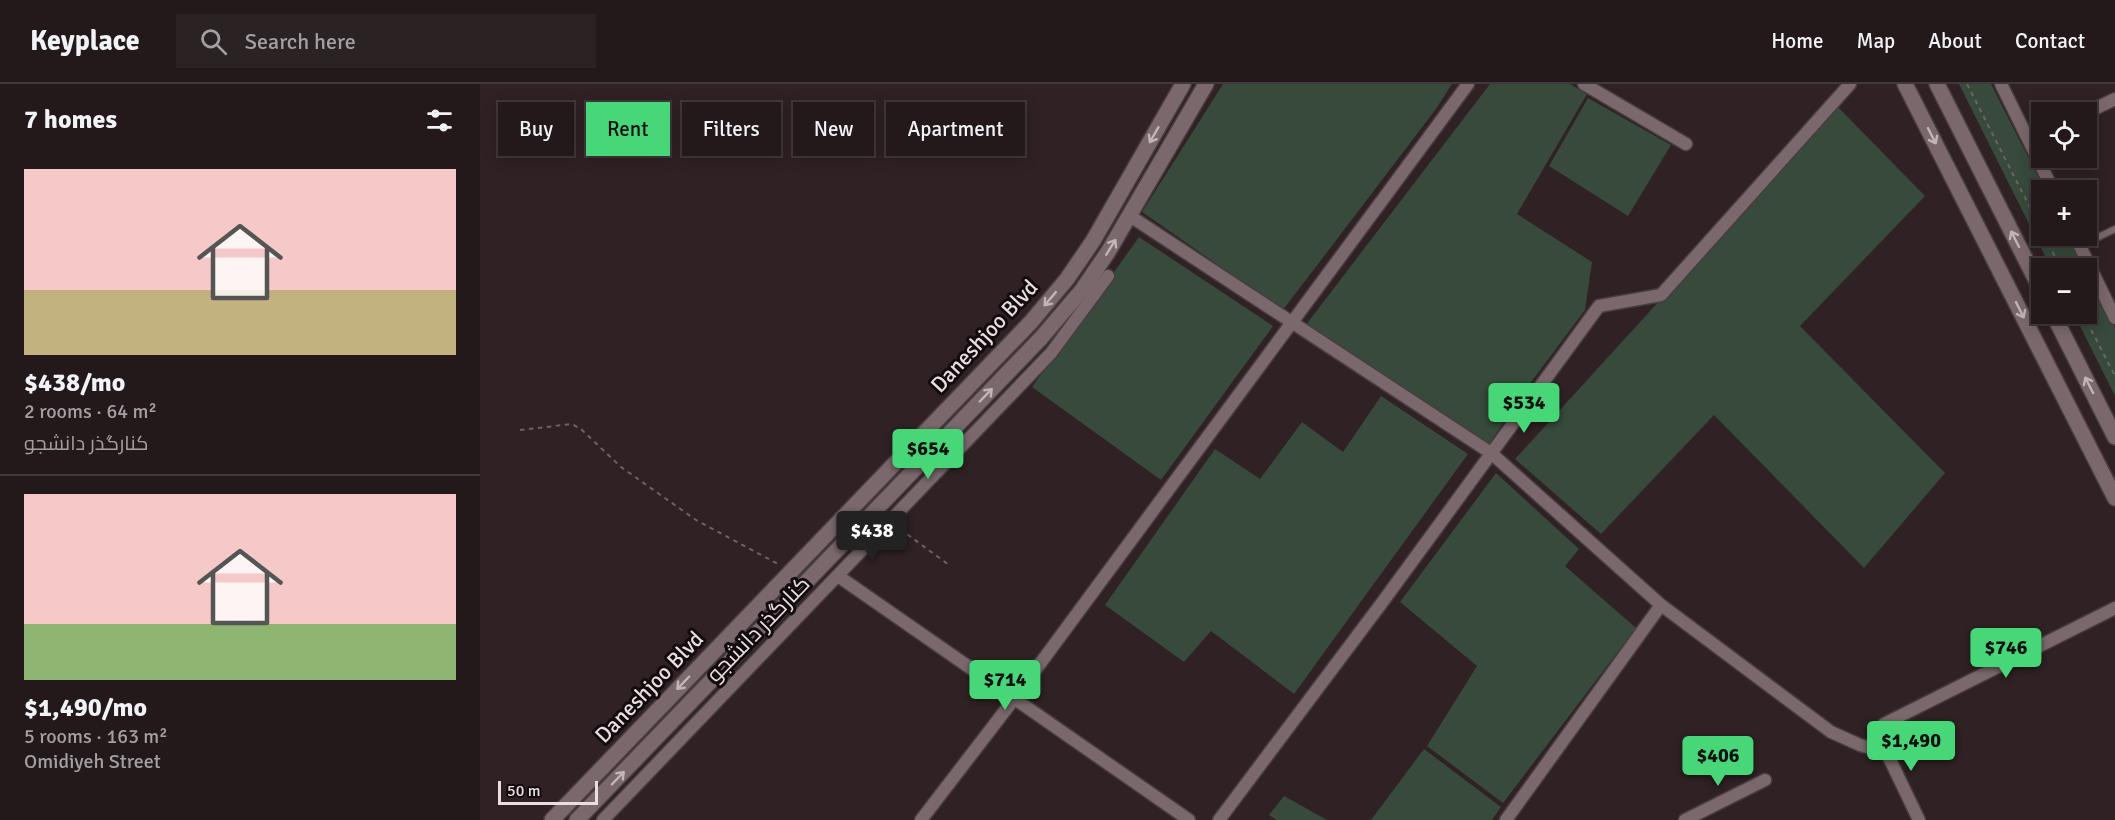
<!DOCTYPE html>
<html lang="en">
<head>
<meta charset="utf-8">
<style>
	body { margin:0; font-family:Signika,Cairo,sans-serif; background:#2b2224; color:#f1f3f6; height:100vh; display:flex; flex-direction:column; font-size:22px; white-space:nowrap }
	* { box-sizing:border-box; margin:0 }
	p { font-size:20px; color:#a3a0a3 }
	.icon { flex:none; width:33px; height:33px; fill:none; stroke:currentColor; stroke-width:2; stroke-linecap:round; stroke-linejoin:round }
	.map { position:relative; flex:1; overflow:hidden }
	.panel { display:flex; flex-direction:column; background:#23191b; width:480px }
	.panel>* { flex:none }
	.hud { position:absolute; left:18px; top:18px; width:570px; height:54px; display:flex; gap:12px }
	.buttons { position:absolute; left:1551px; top:18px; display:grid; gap:12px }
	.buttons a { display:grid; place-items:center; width:66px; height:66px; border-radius:0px; background:#23191b; box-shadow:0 3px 15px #0003,0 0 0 2px #40383a; font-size:30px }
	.scale { position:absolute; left:18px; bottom:15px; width:100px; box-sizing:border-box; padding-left:6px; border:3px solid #e9dfe1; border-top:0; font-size:16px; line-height:21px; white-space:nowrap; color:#e9dfe1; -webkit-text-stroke:4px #130c0e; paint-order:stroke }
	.price { position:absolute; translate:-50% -51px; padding:0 14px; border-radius:6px; background:#47d779; color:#111; font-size:20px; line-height:39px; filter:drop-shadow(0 2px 3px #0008) }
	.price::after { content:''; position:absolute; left:50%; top:36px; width:18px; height:14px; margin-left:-9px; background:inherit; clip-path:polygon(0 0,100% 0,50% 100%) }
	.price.active { background:#222; color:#fff }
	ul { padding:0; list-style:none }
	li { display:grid; align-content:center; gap:12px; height:318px; padding:0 24px }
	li+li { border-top:2px solid #40383a }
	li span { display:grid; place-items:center; height:186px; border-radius:0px; color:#555 }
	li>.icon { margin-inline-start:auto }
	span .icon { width:108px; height:108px; fill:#fffc; stroke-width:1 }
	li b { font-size:26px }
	h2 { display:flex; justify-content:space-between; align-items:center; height:72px; padding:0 24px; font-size:26px }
	.pill { padding:0 21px; border-radius:0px; background:#23191b; box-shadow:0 3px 15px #0003,0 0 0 2px #40383a; font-size:21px; line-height:54px }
	.pill.active { background:#47d779; color:#111 }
	header { display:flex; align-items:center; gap:36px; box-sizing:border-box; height:84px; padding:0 30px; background:#23191b; border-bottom:2px solid #40383a }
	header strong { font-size:28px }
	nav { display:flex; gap:33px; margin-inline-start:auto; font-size:21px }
	.search { width:420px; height:54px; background:#2b2224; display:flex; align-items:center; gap:15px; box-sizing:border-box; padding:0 21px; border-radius:0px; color:#a3a0a3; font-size:22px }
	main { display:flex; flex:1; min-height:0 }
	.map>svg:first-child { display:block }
</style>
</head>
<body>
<header>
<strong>Keyplace</strong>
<div class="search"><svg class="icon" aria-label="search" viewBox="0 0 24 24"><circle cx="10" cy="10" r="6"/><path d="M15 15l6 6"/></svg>Search here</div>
<nav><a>Home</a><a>Map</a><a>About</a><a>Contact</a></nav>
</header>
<main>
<section class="panel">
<h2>7 homes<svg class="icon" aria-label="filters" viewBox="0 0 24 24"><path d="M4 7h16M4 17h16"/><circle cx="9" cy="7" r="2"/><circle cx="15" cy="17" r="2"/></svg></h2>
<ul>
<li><span style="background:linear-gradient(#f6c9c9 65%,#c2b280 0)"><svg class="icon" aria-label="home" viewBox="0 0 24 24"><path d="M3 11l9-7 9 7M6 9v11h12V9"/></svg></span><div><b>$438/mo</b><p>2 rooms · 64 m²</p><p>کنارگذر دانشجو</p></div></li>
<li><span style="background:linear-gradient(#f6c9c9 70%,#8fb573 0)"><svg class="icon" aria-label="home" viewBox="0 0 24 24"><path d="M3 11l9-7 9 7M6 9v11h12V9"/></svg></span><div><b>$1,490/mo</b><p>5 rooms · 163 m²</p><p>Omidiyeh Street</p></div></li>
</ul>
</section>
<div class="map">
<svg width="1635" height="736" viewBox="0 0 1635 736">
	<rect width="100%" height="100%" fill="#2f2124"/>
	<g fill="#374a3b">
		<path d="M743,0H972L956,25L803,226L662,128Z"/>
		<path d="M1010,0H1090L1107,10L1037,130L1112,178L1105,226L1049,301L1009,360L825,242Z"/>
		<path d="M1479,0H1511L1565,106H1562V152H1588L1605,184H1571Z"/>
		<path d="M1108,14L1191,61L1148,132L1069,82Z"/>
		<path d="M1357,22L1445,112L1320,242L1465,389L1384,484L1234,331L1121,450L1035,375Z"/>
		<path d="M659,153L793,242L681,396L552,303Z"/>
		<path d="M1607,188L1635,244V312L1594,230H1606Z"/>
		<path d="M901,312L988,370L814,610L731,547L704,578L625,521L735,365L780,395L822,338L863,368Z"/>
		<path d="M1016,389L1099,465L1085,482L1156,544L1023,719L947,662L997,582L920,518Z"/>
		<path d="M944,665L1021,723L1012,736H891Z"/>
		<path d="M804,712L847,736H797L789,731Z"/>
	</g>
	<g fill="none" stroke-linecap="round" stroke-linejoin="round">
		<defs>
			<path id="lane" d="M1600,162L1635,145"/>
			<g id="street">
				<path d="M1104,0L1206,60"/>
				<path d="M1521,0L1573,106"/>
				<path d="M1606,29L1635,15"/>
				<path d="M650,132L1011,369L1181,521L1351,648L1380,661L1405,668"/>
				<path d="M1595,152L1635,234"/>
				<path d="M358,492L709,736"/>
				<path d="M123,736L571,269L628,192"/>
				<path d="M441,736L534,615L988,0"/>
				<path d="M739,736L904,516L1119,222L1181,211L1370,0"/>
				<path d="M1026,736L1181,521"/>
				<path d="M1205,736L1285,696"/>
				<path d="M1439,736L1402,659L1401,653L1404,640L1635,524"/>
			</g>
			<g id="secondary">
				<path d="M1425,0L1635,414"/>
				<path d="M1457,0L1562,208"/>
				<path d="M1573,230L1635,353"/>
				<path d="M72,736L551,238L587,195L613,157L703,0"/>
				<path d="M97,736L561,254L602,206L628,168L726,0"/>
			</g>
		</defs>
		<use href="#lane" stroke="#493d41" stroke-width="9"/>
		<use href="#street" stroke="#493d41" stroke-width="15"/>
		<use href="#secondary" stroke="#493d41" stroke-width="18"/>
		<g stroke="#6f6265" stroke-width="2" stroke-dasharray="4.5 4.5" stroke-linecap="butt">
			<path d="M1487,0L1562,147"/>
			<path d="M1564,152L1581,184"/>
			<path d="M1603,230L1635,292"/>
			<path d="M40,346L92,340L102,346L141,383L216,436L298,480"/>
			<path d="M420,445L469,481"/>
		</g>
		<use href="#lane" stroke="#7a686c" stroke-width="6"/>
		<use href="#street" stroke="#7a686c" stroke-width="12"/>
		<use href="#secondary" stroke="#7a686c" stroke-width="15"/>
	</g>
	<defs><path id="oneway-shaft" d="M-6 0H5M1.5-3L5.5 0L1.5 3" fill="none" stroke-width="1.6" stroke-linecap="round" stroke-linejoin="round" transform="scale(1.5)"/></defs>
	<g stroke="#c2b5b8">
		<use href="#oneway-shaft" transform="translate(674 51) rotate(120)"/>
		<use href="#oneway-shaft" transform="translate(1452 52) rotate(63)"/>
		<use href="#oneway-shaft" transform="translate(1535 155) rotate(-117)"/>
		<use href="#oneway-shaft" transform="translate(631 163) rotate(-58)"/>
		<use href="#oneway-shaft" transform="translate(570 215) rotate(130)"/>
		<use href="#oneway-shaft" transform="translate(1540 226) rotate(63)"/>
		<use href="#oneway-shaft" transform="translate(1609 301) rotate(-117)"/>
		<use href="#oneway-shaft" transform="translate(506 311) rotate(-46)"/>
		<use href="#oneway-shaft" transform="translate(203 599) rotate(134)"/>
		<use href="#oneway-shaft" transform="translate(138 694) rotate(-46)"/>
	</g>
	<g text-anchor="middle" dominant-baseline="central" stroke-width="6" stroke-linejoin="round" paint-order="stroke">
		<g font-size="22" fill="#e9dfe1" stroke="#130c0e">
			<text transform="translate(504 252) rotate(-47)">Daneshjoo Blvd</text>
			<text transform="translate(278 545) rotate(-46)">کنارگذر دانشجو</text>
			<text transform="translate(169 603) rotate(-46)">Daneshjoo Blvd</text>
		</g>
	</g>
</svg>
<div class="buttons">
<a><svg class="icon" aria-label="locate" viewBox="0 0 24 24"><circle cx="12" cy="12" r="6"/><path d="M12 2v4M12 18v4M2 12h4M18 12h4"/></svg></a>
<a>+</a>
<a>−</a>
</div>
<div class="scale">50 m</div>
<b class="price" style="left:1044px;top:350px">$534</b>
<b class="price" style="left:448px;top:396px">$654</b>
<b class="price active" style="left:392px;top:478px">$438</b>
<b class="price" style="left:1526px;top:595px">$746</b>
<b class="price" style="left:525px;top:627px">$714</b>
<b class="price" style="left:1431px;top:688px">$1,490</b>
<b class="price" style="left:1238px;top:703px">$406</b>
<div class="hud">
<a class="pill">Buy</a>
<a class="pill active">Rent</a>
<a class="pill">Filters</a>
<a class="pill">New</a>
<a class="pill">Apartment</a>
</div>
</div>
</main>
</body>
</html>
